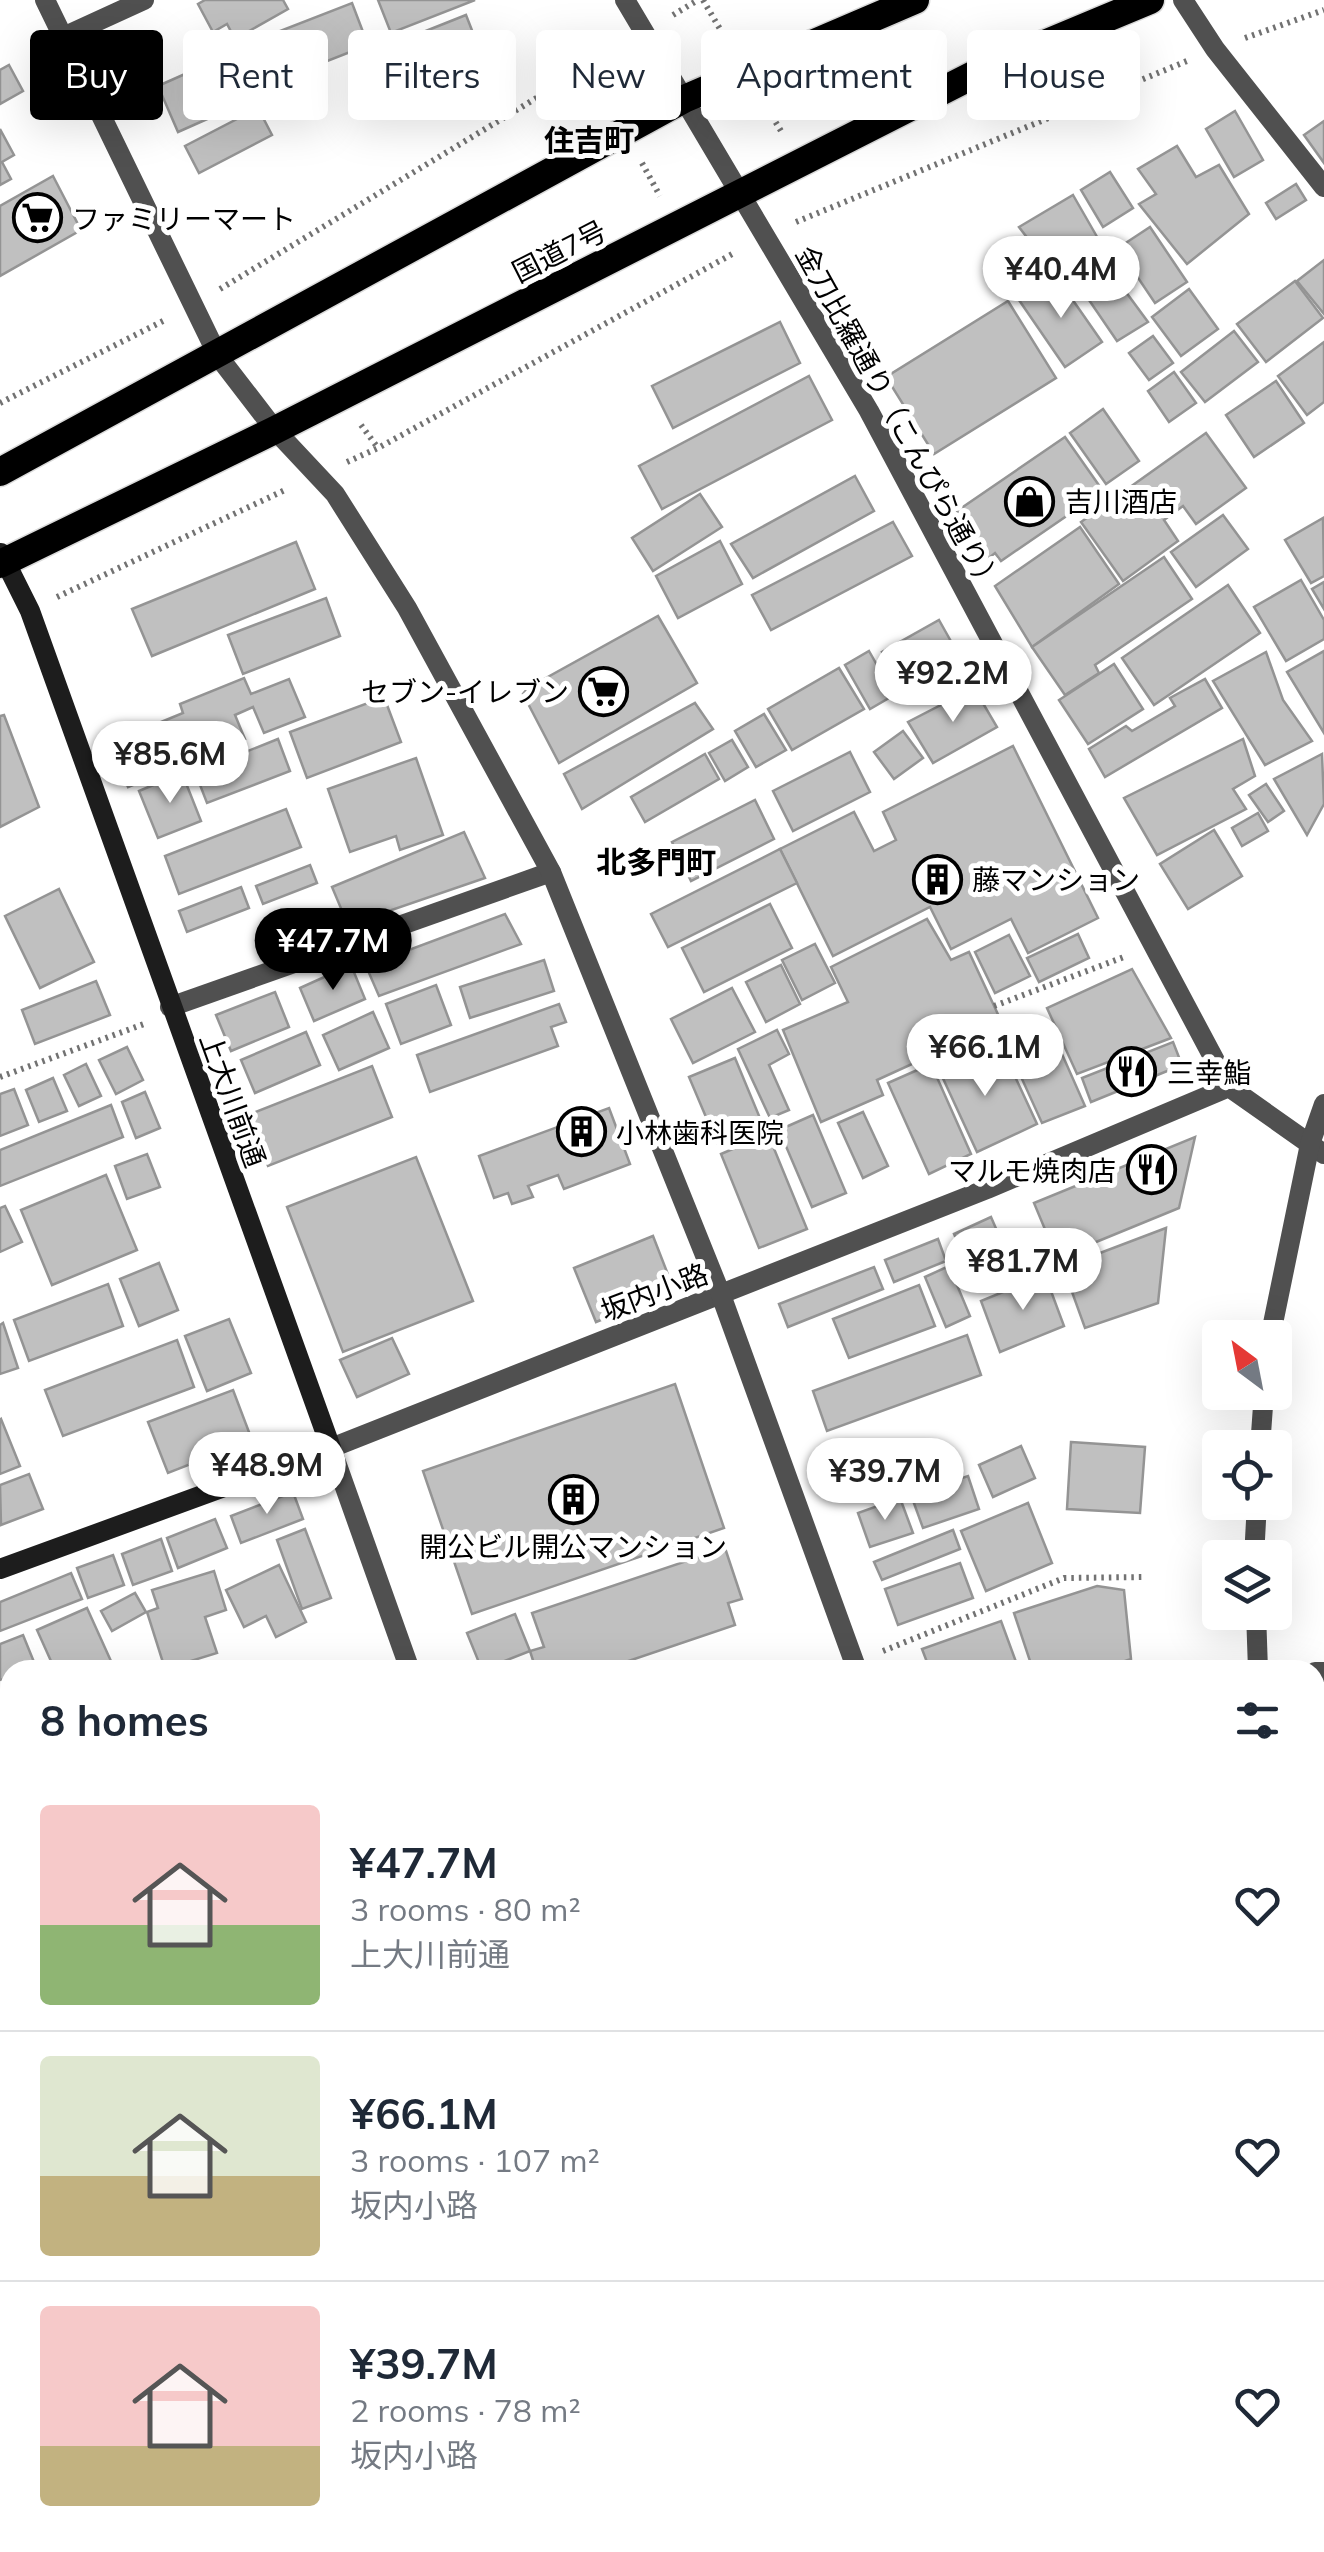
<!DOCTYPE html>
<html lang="en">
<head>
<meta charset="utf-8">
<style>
	body { margin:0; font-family:Mulish,"Noto Sans JP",sans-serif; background:#f2f2f3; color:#1f2937; height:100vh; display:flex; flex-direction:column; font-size:38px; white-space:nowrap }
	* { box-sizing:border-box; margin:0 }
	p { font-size:32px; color:#747a83 }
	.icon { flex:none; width:55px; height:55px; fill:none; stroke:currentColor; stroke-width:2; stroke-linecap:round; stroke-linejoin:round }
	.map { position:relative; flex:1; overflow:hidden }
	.drawer { position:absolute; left:0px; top:1660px; width:1325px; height:892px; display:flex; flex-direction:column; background:#fff; border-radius:30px 30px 0 0; box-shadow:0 10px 40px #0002 }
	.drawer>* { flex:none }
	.banner { position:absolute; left:30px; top:30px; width:1265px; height:90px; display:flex; gap:20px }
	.needle { width:65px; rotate:328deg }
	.tools { position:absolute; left:1202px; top:1320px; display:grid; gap:20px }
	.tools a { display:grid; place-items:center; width:90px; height:90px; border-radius:10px; background:#fff; box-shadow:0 10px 40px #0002; font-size:50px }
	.price { position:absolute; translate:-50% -85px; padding:0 22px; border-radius:35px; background:#fff; color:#222; font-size:32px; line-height:65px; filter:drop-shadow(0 2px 5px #0008) }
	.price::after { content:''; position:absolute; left:50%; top:60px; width:30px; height:22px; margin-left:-15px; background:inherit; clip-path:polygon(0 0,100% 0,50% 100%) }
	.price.selected { background:#000; color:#fff }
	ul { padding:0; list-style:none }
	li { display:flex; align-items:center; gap:30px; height:250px; padding:0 40px }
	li+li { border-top:2px solid #e0e1e3 }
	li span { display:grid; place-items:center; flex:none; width:280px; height:200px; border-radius:10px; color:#555 }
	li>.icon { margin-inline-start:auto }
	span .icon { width:120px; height:120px; fill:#fffc; stroke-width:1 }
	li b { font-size:42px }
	h2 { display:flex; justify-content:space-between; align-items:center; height:120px; padding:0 40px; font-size:42px }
	.tag { padding:0 35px; border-radius:10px; background:#fff; box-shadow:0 10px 40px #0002; font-size:35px; line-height:90px }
	.tag.selected { background:#000; color:#fff }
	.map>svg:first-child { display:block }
</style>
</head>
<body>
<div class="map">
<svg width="1324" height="2552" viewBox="0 0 1324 2552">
	<rect width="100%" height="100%" fill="#fff"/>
	<g fill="#c0c0c0" stroke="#949494" stroke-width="2.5">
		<path d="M205,0H283L288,9L235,39L227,24L213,32L198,4Z"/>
		<path d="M378,0H475L391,33Z"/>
		<path d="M352,3L368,45L274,82L257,40Z"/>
		<path d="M466,15L484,61L417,89L398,42Z"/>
		<path d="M244,49L262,93L232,105L214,61Z"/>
		<path d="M9,65L23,91L0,104V70Z"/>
		<path d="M203,66L223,112L178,132L158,86Z"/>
		<path d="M258,108L272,135L199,173L185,146Z"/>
		<path d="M1235,111L1263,160L1234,177L1206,129Z"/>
		<path d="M1324,121V163L1304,135Z"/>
		<path d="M0,129L14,155L2,162L11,179L0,185Z"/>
		<path d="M1177,146L1196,177L1219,165L1249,214L1187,264L1139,204L1156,194L1138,169Z"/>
		<path d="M1110,172L1133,208L1103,227L1081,190Z"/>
		<path d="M53,176L81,230L0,276V206Z"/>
		<path d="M1296,184L1306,200L1276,219L1266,203Z"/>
		<path d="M1073,195L1100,242L1072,260L1061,243L1042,257L1019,227Z"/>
		<path d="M1150,227L1187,282L1155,303L1118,248Z"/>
		<path d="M1324,260V314L1297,281Z"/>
		<path d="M1106,265L1148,322L1117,341L1076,281Z"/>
		<path d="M1056,276L1102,342L1065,367L1019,300Z"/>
		<path d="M1295,281L1323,318L1266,362L1237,324Z"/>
		<path d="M1189,289L1218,329L1181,356L1152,317Z"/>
		<path d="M1008,301L1056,378L934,454L886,377Z"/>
		<path d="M780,322L800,363L673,428L652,386Z"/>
		<path d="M1234,331L1258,362L1205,402L1181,372Z"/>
		<path d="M1153,336L1173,363L1149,380L1129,353Z"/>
		<path d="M1324,342V402L1307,415L1278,376Z"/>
		<path d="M1174,372L1196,403L1169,422L1148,391Z"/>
		<path d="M809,376L832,420L662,509L639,466Z"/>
		<path d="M1276,381L1304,423L1254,457L1226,415Z"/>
		<path d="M1103,409L1139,461L1106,484L1070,433Z"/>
		<path d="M1206,433L1246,488L1196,524L1183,506L1164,520L1178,541L1123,581L1081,522Z"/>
		<path d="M1065,437L1103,491L1001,561L995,553L989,558L957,511Z"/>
		<path d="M855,476L874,511L753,578L731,544Z"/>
		<path d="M700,494L722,527L653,571L632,538Z"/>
		<path d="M1223,515L1248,549L1196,587L1171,552Z"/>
		<path d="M1323,518L1324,576L1311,583L1285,540Z"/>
		<path d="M893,522L912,556L771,630L752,595Z"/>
		<path d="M1080,527L1119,584L1032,647L995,586Z"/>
		<path d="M720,541L742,584L678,618L656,576Z"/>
		<path d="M296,542L315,589L152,656L132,609Z"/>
		<path d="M1164,557L1192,599L1095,665L1099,673L1065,695L1032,647Z"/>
		<path d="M1301,580L1324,620V639L1286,661L1254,607Z"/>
		<path d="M1324,582V609L1312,589Z"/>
		<path d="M1228,585L1260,633L1154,705L1122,658Z"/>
		<path d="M326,598L340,636L243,674L228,635Z"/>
		<path d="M658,616L697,683L559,763L523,694L528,688Z"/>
		<path d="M939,620L962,661L906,693L882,652Z"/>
		<path d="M869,651L894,695L870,709L845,665Z"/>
		<path d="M1324,651V733L1287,672Z"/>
		<path d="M1266,652L1283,700L1312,741L1265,765L1213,681Z"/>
		<path d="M1114,664L1143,709L1088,744L1059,700Z"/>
		<path d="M839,668L864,709L792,750L768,709Z"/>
		<path d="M244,678L251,694L289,679L305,717L264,733L253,707L235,715L245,739L128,787L110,743L183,713L180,704Z"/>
		<path d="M1205,679L1222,708L1105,777L1089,749L1126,726L1132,731L1175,706L1170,698Z"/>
		<path d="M974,688L997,727L933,763L908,722Z"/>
		<path d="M384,697L401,742L307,778L290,732Z"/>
		<path d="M695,703L713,729L582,809L564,774Z"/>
		<path d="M764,714L786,750L756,767L735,731Z"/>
		<path d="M4,715L39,807L0,827V716Z"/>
		<path d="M903,731L923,758L894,779L874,752Z"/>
		<path d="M278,739L290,771L207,803L195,772Z"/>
		<path d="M1243,739L1255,776L1233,789L1246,809L1157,855L1124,798Z"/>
		<path d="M732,740L748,767L725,781L709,753Z"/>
		<path d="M1013,746L1098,918L1028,953L1011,919L951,949L930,907L833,956L780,849L854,812L874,851L896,840L883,812Z"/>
		<path d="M850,752L870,792L793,831L773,791Z"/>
		<path d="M705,754L719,779L645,822L631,797Z"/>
		<path d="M1322,754L1324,804L1307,835L1274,779Z"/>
		<path d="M416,758L443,835L400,850L396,836L350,852L328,789Z"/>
		<path d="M182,773L201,821L158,838L139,791Z"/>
		<path d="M1266,784L1284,811L1268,822L1249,795Z"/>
		<path d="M755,800L774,839L691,881L672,842Z"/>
		<path d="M286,809L301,847L179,894L165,856Z"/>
		<path d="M1258,813L1268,831L1242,846L1232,828Z"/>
		<path d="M1214,830L1242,876L1188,909L1160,864Z"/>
		<path d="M464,832L485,878L348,925L332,887Z"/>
		<path d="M780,849L797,883L668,947L651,914Z"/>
		<path d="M310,865L317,883L263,904L256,886Z"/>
		<path d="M241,887L249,908L187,932L179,911Z"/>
		<path d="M59,889L94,962L40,988L5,916Z"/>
		<path d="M770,904L792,948L704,992L682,948Z"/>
		<path d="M505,914L521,944L379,996L366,966Z"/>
		<path d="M927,919L951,960L969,952L1002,1023L877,1080L883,1095L821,1122L783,1030L848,1002L831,967Z"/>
		<path d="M1078,934L1089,958L1039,982L1027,958Z"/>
		<path d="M1009,935L1030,976L995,993L975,952Z"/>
		<path d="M815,944L835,983L802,1000L782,960Z"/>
		<path d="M544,960L554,991L470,1018L460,987Z"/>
		<path d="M351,965L365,999L314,1021L300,988Z"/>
		<path d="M781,965L800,1004L766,1022L746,982Z"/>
		<path d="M1132,969L1171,1038L1077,1074L1047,1008Z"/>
		<path d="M96,981L110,1015L35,1044L22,1010Z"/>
		<path d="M436,985L451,1025L401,1044L386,1004Z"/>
		<path d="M732,988L755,1032L693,1063L671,1019Z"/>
		<path d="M275,992L289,1027L231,1051L216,1015Z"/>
		<path d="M559,1004L566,1022L551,1027L558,1046L430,1092L417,1055Z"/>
		<path d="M373,1012L389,1048L339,1070L323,1035Z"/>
		<path d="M1050,1027L1085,1106L1042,1123L1007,1046Z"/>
		<path d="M777,1030L789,1054L769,1065L789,1110L770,1118L738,1049Z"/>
		<path d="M306,1032L320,1065L255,1093L241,1060Z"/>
		<path d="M1173,1042L1182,1065L1091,1102L1082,1078Z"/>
		<path d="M970,1045L986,1079L1011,1068L1037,1124L977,1152L935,1061Z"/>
		<path d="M127,1047L143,1080L116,1094L99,1060Z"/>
		<path d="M735,1058L762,1123L717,1143L689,1077Z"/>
		<path d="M86,1064L101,1096L79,1106L64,1075Z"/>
		<path d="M931,1064L971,1154L929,1174L888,1083Z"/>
		<path d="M372,1066L392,1117L268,1166L248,1115Z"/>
		<path d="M53,1078L67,1111L39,1122L26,1090Z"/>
		<path d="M14,1089L28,1125L0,1136V1094Z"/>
		<path d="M145,1092L160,1128L136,1138L122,1102Z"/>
		<path d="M111,1105L123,1137L0,1186V1150Z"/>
		<path d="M609,1108L630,1164L564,1189L558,1175L528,1186L533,1197L512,1204L508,1193L494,1198L479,1156Z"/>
		<path d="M863,1112L888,1166L863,1178L838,1123Z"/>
		<path d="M813,1115L846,1193L812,1207L779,1130Z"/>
		<path d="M768,1134L807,1229L759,1248L721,1154Z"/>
		<path d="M1195,1137L1179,1208L1057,1258L1034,1203Z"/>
		<path d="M147,1154L160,1187L127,1199L115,1166Z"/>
		<path d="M416,1157L473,1301L343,1352L287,1207Z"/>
		<path d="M106,1175L137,1250L52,1285L21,1210Z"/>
		<path d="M5,1206L22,1242L0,1252V1208Z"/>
		<path d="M991,1217L1014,1270L976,1286L954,1234Z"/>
		<path d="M1166,1228L1158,1303L1085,1328L1063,1267Z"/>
		<path d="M653,1236L674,1290L596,1322L574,1268Z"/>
		<path d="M938,1239L946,1261L894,1282L885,1260Z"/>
		<path d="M159,1263L178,1310L139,1326L120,1279Z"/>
		<path d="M949,1266L970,1316L946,1327L925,1277Z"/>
		<path d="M874,1267L883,1289L788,1327L779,1304Z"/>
		<path d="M1045,1275L1064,1326L1000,1352L981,1301Z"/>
		<path d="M108,1284L123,1326L29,1361L14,1320Z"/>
		<path d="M919,1285L935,1326L849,1358L833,1319Z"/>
		<path d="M229,1319L251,1373L207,1391L185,1336Z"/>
		<path d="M3,1323L18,1368L0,1374V1325Z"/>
		<path d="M967,1335L981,1375L827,1431L813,1391Z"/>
		<path d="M392,1338L409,1374L357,1397L340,1360Z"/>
		<path d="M177,1340L194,1387L63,1436L45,1390Z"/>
		<path d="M675,1384L724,1528L472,1614L423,1471Z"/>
		<path d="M233,1390L252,1440L168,1473L148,1422Z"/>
		<path d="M1,1419L20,1466L0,1474V1420Z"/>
		<path d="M1071,1442L1145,1447L1140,1513L1067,1509Z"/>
		<path d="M1021,1446L1035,1478L993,1497L979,1465Z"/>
		<path d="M29,1474L43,1509L1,1525L0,1485Z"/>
		<path d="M968,1476L979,1509L923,1528L911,1495Z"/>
		<path d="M293,1492L303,1519L241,1543L231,1516Z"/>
		<path d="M900,1498L913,1533L870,1547L858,1513Z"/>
		<path d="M1028,1503L1052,1563L986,1591L961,1531Z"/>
		<path d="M215,1519L227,1548L178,1568L167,1538Z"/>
		<path d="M305,1529L331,1598L302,1609L277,1540Z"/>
		<path d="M953,1530L960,1549L882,1580L874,1562Z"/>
		<path d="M161,1539L172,1571L133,1585L122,1554Z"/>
		<path d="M725,1548L742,1599L728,1603L735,1625L602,1670H536L530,1651L544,1647L532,1613Z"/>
		<path d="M113,1555L124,1585L88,1598L77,1568Z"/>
		<path d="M960,1563L973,1598L898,1625L885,1589Z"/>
		<path d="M279,1565L306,1622L276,1637L266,1616L244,1627L226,1590Z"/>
		<path d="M214,1571L226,1610L205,1617L217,1653L165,1669L147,1612L158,1608L152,1590Z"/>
		<path d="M71,1573L82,1599L0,1631V1602Z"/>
		<path d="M1097,1586L1124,1590L1131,1659L1099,1670H1033L1014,1613Z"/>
		<path d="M135,1593L146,1612L112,1631L101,1611Z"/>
		<path d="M87,1608L115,1670H55L37,1630Z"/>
		<path d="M515,1614L530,1651L482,1670L467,1633Z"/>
		<path d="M1001,1621L1019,1670H930L922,1649Z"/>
		<path d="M23,1635L36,1667L10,1670V1677L0,1680V1644Z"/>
		<path d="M10,1710V1807L0,1811V1714Z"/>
		<path d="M0,1956L10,1982V2050L0,2054Z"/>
		<path d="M10,2181V2237L0,2241V2184Z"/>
		<path d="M10,2240V2289L0,2293V2244Z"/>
		<path d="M10,2323V2444L0,2416V2327Z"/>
		<path d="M232,2542H354L359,2552H235Z"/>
		<path d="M363,2542H586L557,2552H367Z"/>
		<path d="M1290,2542H1306L1309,2552H1259Z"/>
	</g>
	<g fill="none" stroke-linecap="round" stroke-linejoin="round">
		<defs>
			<g id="trunk">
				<path d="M0,472L684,99L915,0"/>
				<path d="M0,564L275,430L987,68L1150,0"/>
			</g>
		</defs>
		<use href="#trunk" stroke="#dbdbdb" stroke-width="31"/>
		<g stroke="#727272" stroke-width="6" stroke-dasharray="2.5 5" stroke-linecap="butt">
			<path d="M703,0L727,41"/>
			<path d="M673,15L698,0"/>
			<path d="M1245,38L1324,10"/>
			<path d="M589,67L607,100"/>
			<path d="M764,103L781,131"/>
			<path d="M642,163L660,196"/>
			<path d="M796,222L1187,61"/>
			<path d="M220,289L616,50"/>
			<path d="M0,403L165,320"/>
			<path d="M361,425L378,448"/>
			<path d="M347,462L378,448L736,252"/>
			<path d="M57,597L285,490"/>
			<path d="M994,1006L1124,957"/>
			<path d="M0,1077L144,1024"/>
			<path d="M883,1651L1064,1578L1144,1577"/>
			<path d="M0,2441L10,2468"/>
		</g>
		<g stroke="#505050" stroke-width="20">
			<path d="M63,37L144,0"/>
			<path d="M170,1007L551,872"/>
		</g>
		<g stroke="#505050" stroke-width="20">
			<path d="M625,0L869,411L1229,1087"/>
			<path d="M1183,0L1215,49L1324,187"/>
			<path d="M410,1670L331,1448L987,1189L1229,1087L1324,1154"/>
			<path d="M1315,1672H1324"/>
			<path d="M0,2309L10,2305"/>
			<path d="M722,2542L725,2552"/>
		</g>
		<g stroke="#505050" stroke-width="20">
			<path d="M45,0L218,356L275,430L335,494L407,608L551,872L721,1295L857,1670"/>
			<path d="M1270,1338L1310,1144L1324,1104"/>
			<path d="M1260,1448L1264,1392"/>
			<path d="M1254,1558L1257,1502"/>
			<path d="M1256,1612L1258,1670"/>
			<path d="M1315,2031L1324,2077"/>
			<path d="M1315,2360L1324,2357"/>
			<path d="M780,2552L806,2542"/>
		</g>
		<g stroke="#1d1d1d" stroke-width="20">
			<path d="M0,1569L331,1448L30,611L1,553"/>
			<path d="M0,2537L6,2552"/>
		</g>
		<use href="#trunk" stroke="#000" stroke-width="28"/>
	</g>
	<defs>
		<symbol id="supermarket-ring" viewBox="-11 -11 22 22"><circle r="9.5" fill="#fff" stroke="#000" stroke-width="1.5"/><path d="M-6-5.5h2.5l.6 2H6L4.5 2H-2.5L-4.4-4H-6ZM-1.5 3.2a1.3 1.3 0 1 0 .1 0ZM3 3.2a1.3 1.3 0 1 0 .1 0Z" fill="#000"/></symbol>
		<symbol id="shop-ring" viewBox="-11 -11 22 22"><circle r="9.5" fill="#fff" stroke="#000" stroke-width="1.5"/><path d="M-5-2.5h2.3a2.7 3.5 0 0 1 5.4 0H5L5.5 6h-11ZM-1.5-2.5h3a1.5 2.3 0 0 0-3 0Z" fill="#000"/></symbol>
		<symbol id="building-ring" viewBox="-11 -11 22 22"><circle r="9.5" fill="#fff" stroke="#000" stroke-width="1.5"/><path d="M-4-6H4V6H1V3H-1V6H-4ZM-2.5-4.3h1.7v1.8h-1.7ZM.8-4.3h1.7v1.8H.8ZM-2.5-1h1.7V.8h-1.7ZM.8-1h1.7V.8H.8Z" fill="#000"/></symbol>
		<symbol id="restaurant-ring" viewBox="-11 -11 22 22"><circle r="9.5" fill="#fff" stroke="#000" stroke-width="1.5"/><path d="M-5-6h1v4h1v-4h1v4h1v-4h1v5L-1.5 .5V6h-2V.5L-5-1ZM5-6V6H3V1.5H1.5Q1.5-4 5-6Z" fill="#000"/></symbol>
	</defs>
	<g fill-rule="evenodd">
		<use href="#supermarket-ring" x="10" y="190" width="55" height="55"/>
		<use href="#shop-ring" x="1002" y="474" width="55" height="55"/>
		<use href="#supermarket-ring" x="576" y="664" width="55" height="55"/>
		<use href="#building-ring" x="910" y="852" width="55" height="55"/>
		<use href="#restaurant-ring" x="1104" y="1044" width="55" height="55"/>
		<use href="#building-ring" x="554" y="1104" width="55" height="55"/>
		<use href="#restaurant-ring" x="1124" y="1142" width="55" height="55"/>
		<use href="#building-ring" x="546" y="1472" width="55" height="55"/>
	</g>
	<g text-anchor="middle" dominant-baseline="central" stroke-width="10" stroke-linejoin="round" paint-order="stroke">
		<g font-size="28" fill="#000" stroke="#fff" text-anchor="start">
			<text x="72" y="218">ファミリーマート</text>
			<text x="1065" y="501">吉川酒店</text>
			<text x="569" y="691" text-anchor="end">セブン-イレブン</text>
			<text x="972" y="879">藤マンション</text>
			<text x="1167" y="1072">三幸鮨</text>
			<text x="616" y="1132">小林歯科医院</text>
			<text x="1116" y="1170" text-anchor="end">マルモ焼肉店</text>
			<text x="573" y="1546" text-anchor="middle">開公ビル開公マンション</text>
		</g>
		<g font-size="28" fill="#000" stroke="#fff">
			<text transform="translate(559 251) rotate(-27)">国道7号</text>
			<text transform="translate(899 419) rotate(61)">金刀比羅通り（こんぴら通り）</text>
			<text transform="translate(233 1100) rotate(70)">上大川前通</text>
			<text transform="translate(654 1292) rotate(-21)">坂内小路</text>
		</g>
		<g font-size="30" font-weight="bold" fill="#000" stroke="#fff">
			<text x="589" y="140">住吉町</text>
			<text x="656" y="862">北多門町</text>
		</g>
	</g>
</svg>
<div class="tools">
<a><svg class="needle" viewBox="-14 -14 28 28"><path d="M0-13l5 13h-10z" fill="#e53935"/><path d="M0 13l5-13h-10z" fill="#747a83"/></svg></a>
<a><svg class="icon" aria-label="locate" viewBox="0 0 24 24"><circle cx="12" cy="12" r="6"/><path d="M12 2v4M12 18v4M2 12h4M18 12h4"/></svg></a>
<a><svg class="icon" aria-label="layers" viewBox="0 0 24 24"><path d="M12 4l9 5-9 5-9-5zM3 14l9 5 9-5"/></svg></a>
</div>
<b class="price" style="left:1061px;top:321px">¥40.4M</b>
<b class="price" style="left:953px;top:725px">¥92.2M</b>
<b class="price" style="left:170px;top:806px">¥85.6M</b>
<b class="price selected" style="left:333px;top:993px">¥47.7M</b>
<b class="price" style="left:985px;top:1099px">¥66.1M</b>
<b class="price" style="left:1023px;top:1313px">¥81.7M</b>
<b class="price" style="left:267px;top:1517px">¥48.9M</b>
<b class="price" style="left:885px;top:1523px">¥39.7M</b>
<div class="banner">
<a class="tag selected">Buy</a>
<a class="tag">Rent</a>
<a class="tag">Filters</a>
<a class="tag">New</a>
<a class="tag">Apartment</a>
<a class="tag">House</a>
</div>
<section class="drawer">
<h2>8 homes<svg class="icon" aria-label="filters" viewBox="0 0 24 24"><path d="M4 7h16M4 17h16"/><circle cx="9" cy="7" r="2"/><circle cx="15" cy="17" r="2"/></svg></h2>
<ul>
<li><span style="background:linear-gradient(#f6c9c9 60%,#8fb573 0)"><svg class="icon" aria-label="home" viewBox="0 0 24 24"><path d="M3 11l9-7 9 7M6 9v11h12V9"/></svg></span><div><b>¥47.7M</b><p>3 rooms · 80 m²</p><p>上大川前通</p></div><svg class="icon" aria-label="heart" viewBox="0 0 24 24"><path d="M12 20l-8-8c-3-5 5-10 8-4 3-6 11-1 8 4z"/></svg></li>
<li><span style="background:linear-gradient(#dfe7d0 60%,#c2b280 0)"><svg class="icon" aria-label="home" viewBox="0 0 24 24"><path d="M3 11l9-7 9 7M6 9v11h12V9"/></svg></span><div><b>¥66.1M</b><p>3 rooms · 107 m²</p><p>坂内小路</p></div><svg class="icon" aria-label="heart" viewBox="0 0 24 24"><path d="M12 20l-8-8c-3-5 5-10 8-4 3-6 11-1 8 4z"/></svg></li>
<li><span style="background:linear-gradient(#f6c9c9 70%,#c2b280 0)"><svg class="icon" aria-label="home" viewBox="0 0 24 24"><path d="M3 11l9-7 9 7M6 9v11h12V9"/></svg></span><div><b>¥39.7M</b><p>2 rooms · 78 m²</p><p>坂内小路</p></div><svg class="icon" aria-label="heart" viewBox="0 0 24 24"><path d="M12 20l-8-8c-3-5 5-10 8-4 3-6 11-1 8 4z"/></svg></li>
</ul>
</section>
</div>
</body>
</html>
